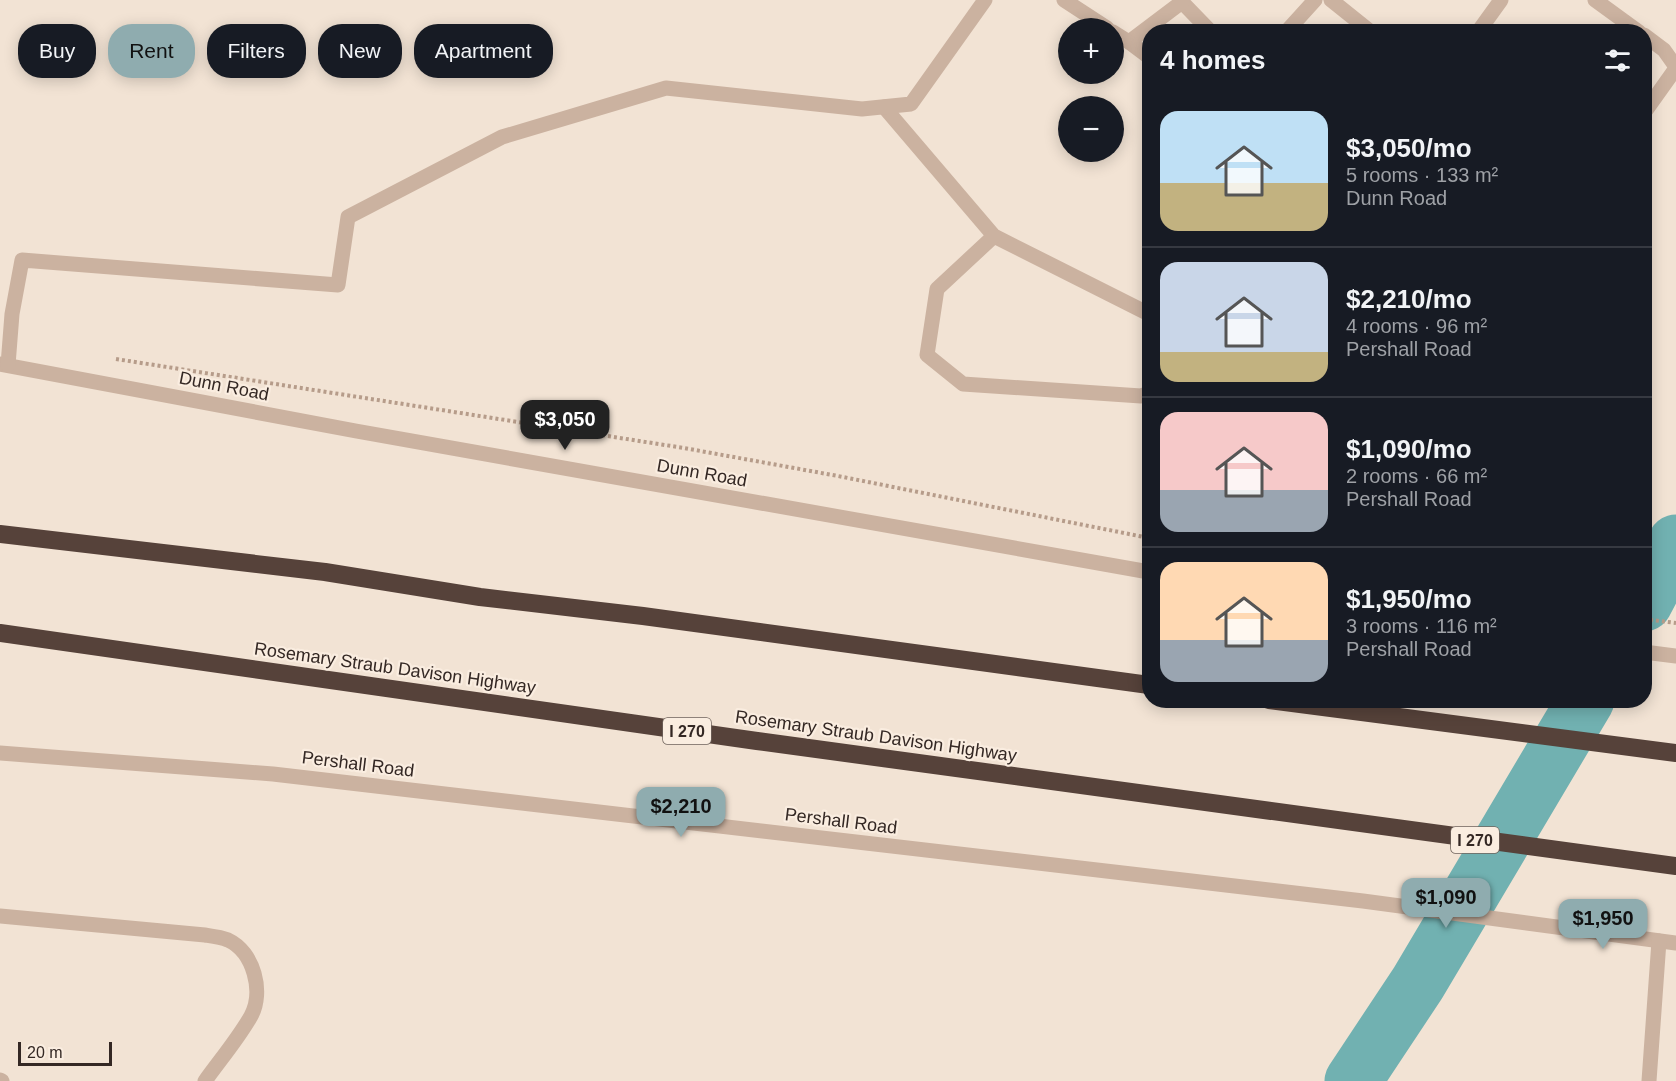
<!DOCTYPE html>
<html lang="en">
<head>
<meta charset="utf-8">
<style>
	body { margin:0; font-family:Helvetica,sans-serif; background:#20242c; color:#f1f3f6; height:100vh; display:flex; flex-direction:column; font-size:22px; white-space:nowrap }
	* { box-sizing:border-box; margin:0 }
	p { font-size:20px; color:#9ea1a6 }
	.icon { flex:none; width:33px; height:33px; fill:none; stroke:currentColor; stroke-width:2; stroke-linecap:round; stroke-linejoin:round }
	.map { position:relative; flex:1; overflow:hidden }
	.side { position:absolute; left:1142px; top:24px; width:510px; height:684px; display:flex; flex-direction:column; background:#171b24; border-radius:24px; box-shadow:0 3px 15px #0003 }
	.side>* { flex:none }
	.hud { position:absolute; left:18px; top:24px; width:570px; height:54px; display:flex; gap:12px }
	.controls { position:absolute; left:1058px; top:18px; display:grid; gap:12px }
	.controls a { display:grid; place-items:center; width:66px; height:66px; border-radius:50%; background:#171b24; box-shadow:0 3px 15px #0003; font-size:30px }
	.scale { position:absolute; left:18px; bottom:15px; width:94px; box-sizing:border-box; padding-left:6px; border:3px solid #342824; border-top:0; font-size:16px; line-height:21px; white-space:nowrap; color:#342824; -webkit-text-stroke:4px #faede0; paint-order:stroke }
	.price { position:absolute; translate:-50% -51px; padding:0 14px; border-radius:12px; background:#8facaf; color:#111; font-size:20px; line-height:39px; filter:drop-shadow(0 2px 3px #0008) }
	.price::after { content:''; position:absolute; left:50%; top:36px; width:18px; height:14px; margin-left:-9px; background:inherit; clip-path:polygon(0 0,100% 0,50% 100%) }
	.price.active { background:#222; color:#fff }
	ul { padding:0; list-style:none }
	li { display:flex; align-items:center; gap:18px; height:150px; padding:0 18px }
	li+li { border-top:2px solid #363941 }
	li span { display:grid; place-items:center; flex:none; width:168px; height:120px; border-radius:18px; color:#555 }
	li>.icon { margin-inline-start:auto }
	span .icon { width:72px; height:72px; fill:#fffc; stroke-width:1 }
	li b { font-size:26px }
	h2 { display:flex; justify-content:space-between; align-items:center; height:72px; padding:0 18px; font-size:26px }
	.tag { padding:0 21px; border-radius:24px; background:#171b24; box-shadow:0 3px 15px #0003; font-size:21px; line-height:54px }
	.tag.active { background:#8facaf; color:#111 }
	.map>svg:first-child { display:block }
</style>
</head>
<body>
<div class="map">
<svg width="1676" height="1081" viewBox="0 0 1676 1081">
	<rect width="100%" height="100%" fill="#f2e3d4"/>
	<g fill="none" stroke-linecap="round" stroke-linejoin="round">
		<g stroke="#71b1b1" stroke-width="57">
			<path d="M1644,603L1676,543"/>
			<path d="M1353,1081L1418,983L1586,700"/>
		</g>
		<g stroke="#b69c8a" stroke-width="4" stroke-dasharray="3 3" stroke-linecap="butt">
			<path d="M116,359L684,448L838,476L1149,538"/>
			<path d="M1644,619L1676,623"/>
		</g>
		<g stroke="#cbb2a0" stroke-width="15">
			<path d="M1064,0L1107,28"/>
			<path d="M1180,0L1211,32"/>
			<path d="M1331,0L1371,32"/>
			<path d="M1595,0L1639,32"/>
			<path d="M1113,32L1129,42L1182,2"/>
			<path d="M1286,32L1315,0"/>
			<path d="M1478,32L1501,0"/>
			<path d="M1644,35L1664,50L1676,67"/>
			<path d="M1129,42L1149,57"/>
			<path d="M884,107L994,236L1149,314"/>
			<path d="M1644,113L1676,68"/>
			<path d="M994,236L937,289L927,355L963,384L1141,396L1149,393"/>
			<path d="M0,364L356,431L1149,572"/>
			<path d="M8,365L12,314L22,260L338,285L348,217L502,137L666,88L862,109L911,104L985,0"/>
			<path d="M1644,652L1676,656"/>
			<path d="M0,753L273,774L1363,901L1676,943"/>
			<path d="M0,916L205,935C212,936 221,937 228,940C254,952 264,992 251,1016C238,1039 220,1060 205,1081"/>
			<path d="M0,1080L2,1081"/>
			<path d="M1649,1081L1659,941"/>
		</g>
		<g stroke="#56423a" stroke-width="18">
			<path d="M0,534L325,572L480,597L643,616L1149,685"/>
			<path d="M0,633L757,741L1676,866"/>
			<path d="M1269,700L1676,753"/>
		</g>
	</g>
	<g text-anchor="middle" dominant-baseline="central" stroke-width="4.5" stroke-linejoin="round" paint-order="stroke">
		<g fill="#faede0" stroke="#6f635c" stroke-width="1.5">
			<rect x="663" y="718" width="48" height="26" rx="4.5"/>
			<rect x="1451" y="827" width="48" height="26" rx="4.5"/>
		</g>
		<g font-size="16" font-weight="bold" fill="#342824">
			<text x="687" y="731">I 270</text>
			<text x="1475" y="840">I 270</text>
		</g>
		<g font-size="18" fill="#342824" stroke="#faede0">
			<text transform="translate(224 386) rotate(11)">Dunn Road</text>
			<text transform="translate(702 473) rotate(10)">Dunn Road</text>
			<text transform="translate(395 668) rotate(8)">Rosemary Straub Davison Highway</text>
			<text transform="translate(876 736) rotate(8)">Rosemary Straub Davison Highway</text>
			<text transform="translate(358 764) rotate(7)">Pershall Road</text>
			<text transform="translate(841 821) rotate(7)">Pershall Road</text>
		</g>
	</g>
</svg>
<div class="controls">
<a>+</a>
<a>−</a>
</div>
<div class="scale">20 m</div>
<b class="price active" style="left:565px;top:451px">$3,050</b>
<b class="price" style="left:681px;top:838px">$2,210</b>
<b class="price" style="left:1446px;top:929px">$1,090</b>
<b class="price" style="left:1603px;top:950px">$1,950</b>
<div class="hud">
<a class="tag">Buy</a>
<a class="tag active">Rent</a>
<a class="tag">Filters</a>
<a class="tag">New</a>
<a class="tag">Apartment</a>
</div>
<section class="side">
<h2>4 homes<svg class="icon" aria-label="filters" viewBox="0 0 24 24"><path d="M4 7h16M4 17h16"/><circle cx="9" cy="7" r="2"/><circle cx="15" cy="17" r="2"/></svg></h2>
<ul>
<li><span style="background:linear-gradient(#bfe0f5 60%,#c2b280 0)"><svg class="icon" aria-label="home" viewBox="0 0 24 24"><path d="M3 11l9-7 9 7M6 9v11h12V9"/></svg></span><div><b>$3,050/mo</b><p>5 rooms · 133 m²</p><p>Dunn Road</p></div></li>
<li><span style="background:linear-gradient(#c9d6e8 75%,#c2b280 0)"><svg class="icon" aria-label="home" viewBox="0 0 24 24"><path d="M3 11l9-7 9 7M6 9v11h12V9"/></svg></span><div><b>$2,210/mo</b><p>4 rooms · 96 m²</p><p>Pershall Road</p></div></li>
<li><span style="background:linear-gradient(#f6c9c9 65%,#9aa5b1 0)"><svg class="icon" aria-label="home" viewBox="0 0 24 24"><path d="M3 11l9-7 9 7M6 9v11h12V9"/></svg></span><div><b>$1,090/mo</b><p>2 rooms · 66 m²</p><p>Pershall Road</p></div></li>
<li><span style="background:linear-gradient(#ffd9b3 65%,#9aa5b1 0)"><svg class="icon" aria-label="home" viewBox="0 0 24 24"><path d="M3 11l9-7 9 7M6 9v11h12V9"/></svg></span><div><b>$1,950/mo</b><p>3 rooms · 116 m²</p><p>Pershall Road</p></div></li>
</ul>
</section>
</div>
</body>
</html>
